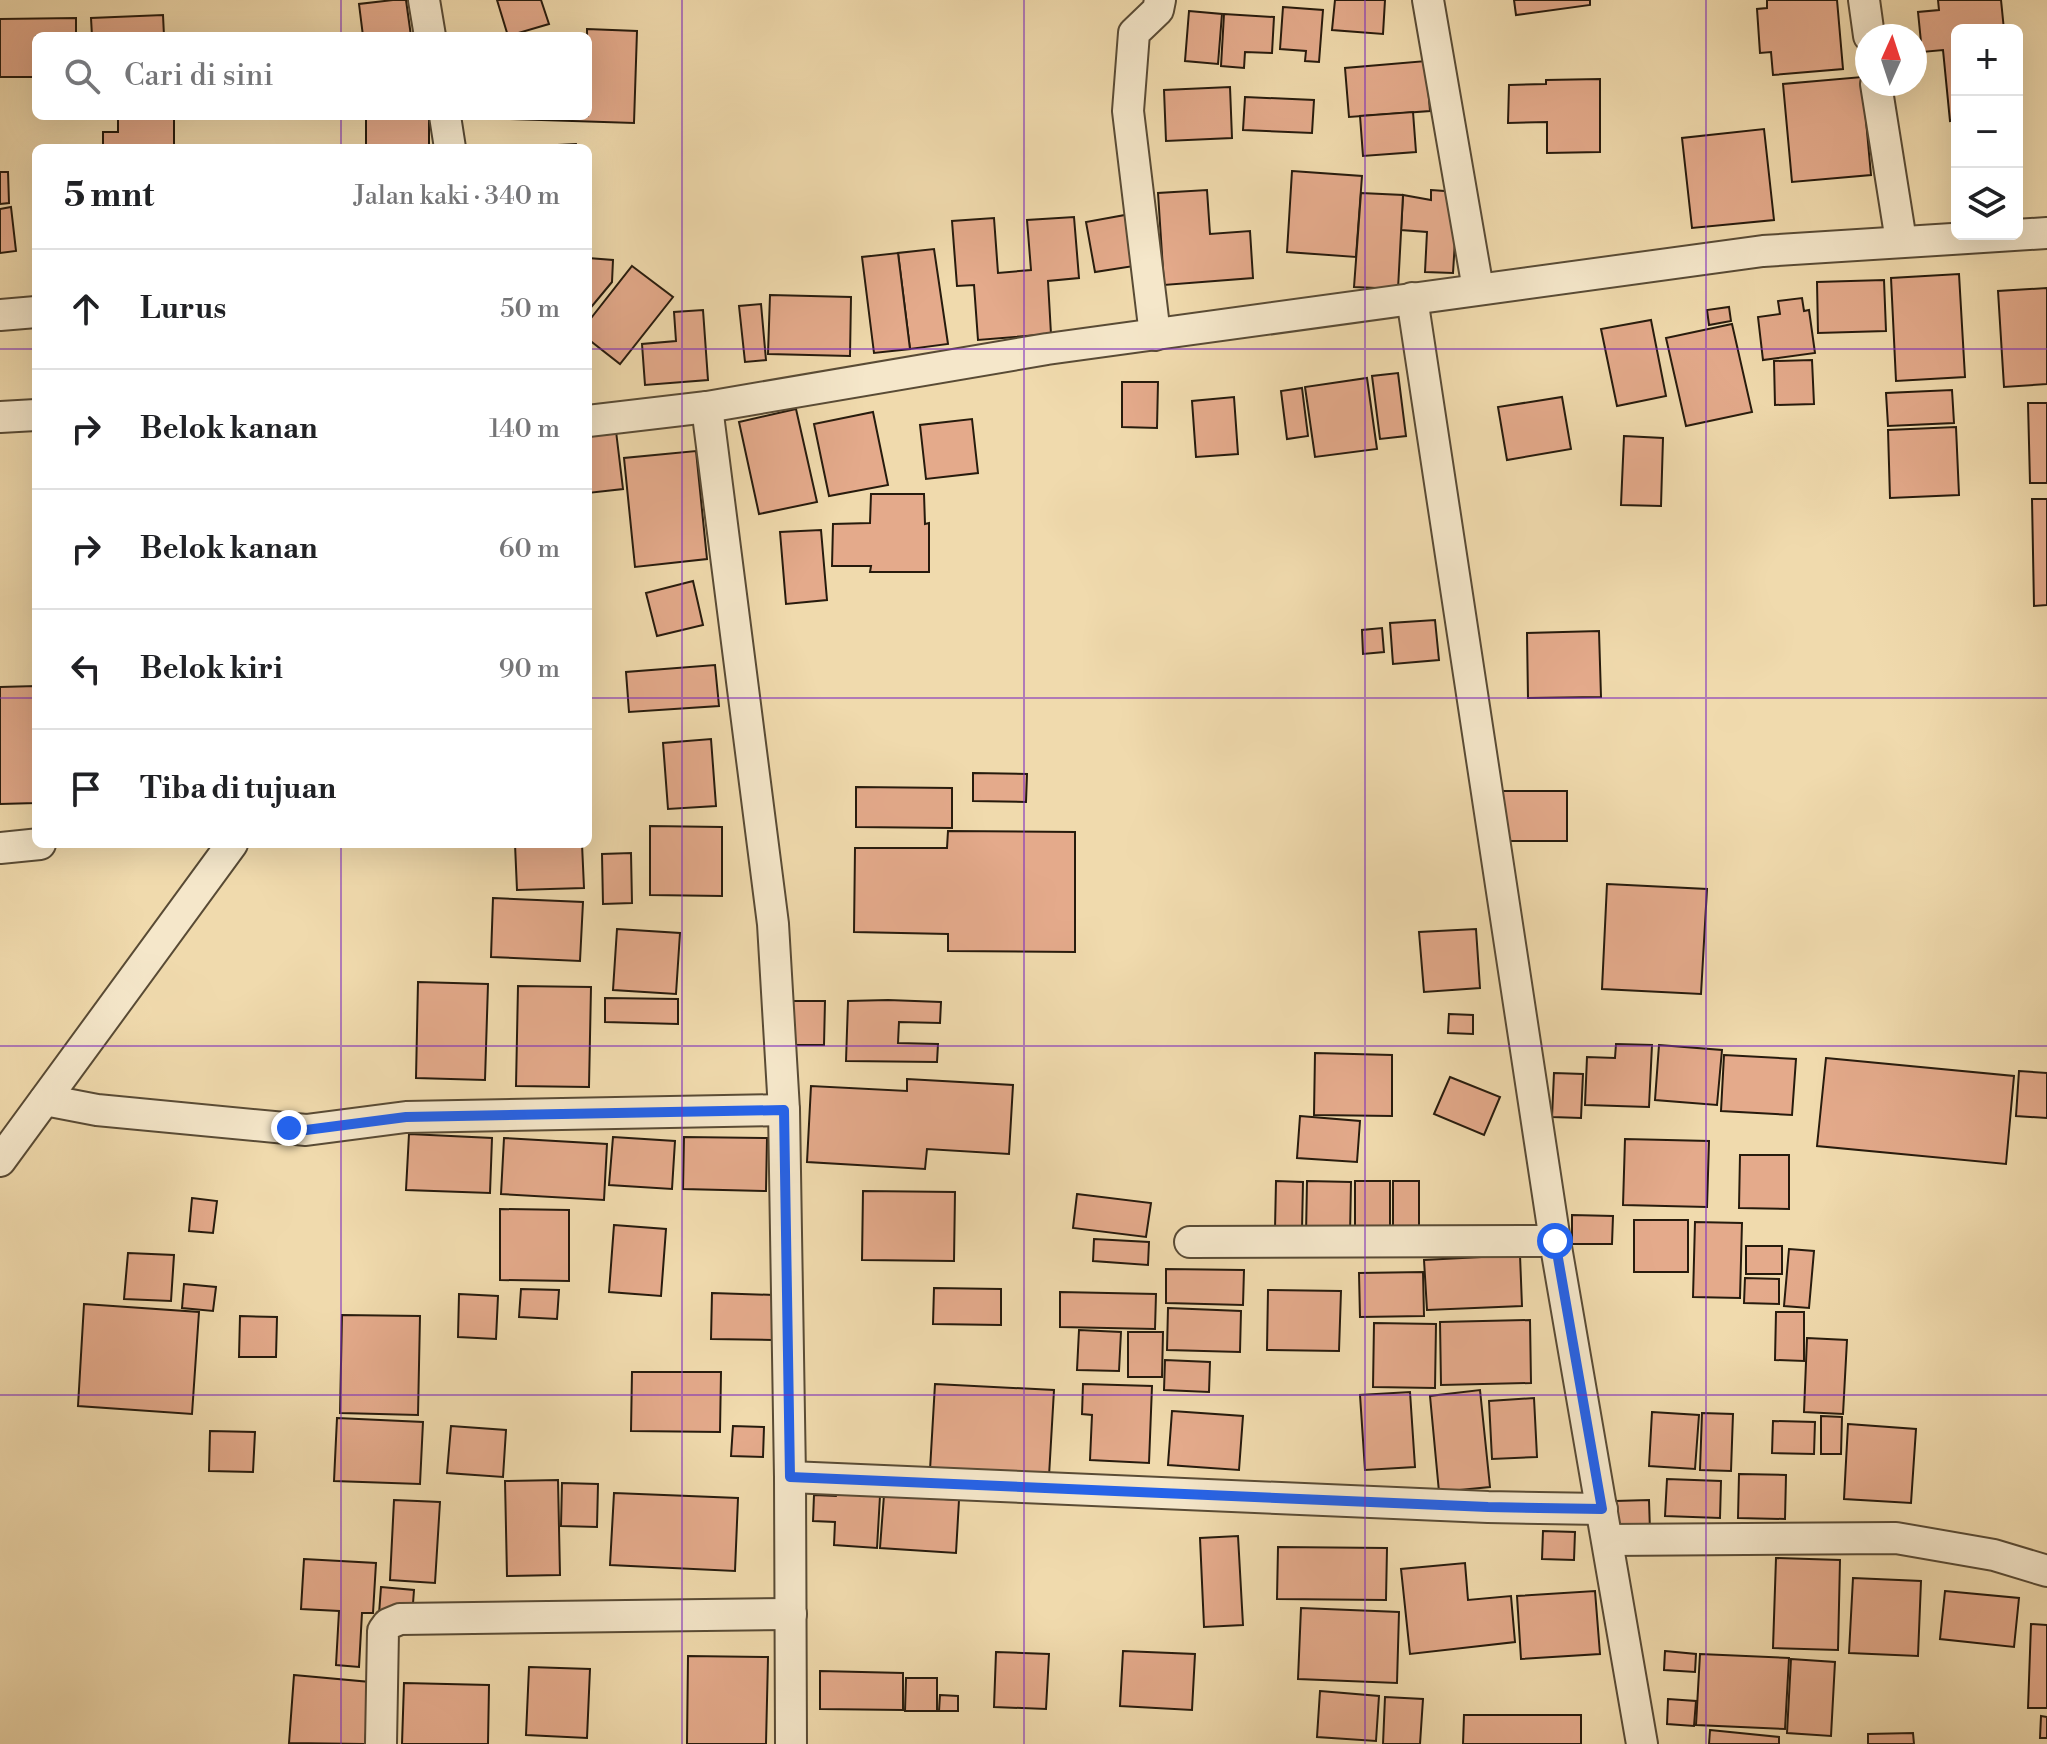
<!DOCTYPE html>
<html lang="id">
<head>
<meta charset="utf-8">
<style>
  :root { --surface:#fff; --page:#f6f6f6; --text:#202124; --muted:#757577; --line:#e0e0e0 }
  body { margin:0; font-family:"Libre Bodoni",serif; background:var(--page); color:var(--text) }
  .controls { position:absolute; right:24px; top:24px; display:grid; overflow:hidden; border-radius:12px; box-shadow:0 8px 32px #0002 }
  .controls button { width:72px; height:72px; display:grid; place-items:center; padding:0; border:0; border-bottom:2px solid var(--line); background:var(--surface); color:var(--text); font:40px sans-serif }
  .compass { position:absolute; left:1855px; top:24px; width:72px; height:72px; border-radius:50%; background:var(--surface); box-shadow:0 8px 32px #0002; rotate:3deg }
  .stop { position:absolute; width:24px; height:24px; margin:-18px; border:6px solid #2563eb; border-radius:50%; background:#fff }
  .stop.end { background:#2563eb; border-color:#fff; box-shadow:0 2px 8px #0008 }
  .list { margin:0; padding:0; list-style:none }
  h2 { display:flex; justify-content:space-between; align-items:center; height:104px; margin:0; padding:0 32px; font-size:34px }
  h2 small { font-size:26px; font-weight:400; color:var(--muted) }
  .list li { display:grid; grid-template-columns:52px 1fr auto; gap:24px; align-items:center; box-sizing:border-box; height:120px; padding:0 32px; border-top:2px solid var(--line) }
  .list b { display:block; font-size:30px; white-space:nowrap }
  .list em { font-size:26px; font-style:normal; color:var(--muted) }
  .icon { flex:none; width:44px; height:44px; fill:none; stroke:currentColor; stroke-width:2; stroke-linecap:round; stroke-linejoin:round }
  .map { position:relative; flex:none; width:2047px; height:1744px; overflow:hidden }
  .search { position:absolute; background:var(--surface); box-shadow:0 8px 32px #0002; left:32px; top:32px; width:560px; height:88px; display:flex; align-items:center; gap:20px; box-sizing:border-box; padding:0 28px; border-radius:12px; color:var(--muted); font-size:30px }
  .panel { position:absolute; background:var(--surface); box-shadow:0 8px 32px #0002; left:32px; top:144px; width:560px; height:704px; border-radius:12px }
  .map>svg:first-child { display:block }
  .building { fill:#e4aa8b; stroke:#271b0d; stroke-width:2 }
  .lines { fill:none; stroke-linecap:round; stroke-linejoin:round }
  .minor-casing { stroke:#594b35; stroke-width:34 }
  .minor { stroke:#f5e7ca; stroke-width:30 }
  .route { stroke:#2563eb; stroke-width:10 }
  .grid { fill:none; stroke:#7b2cbf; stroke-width:2; stroke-opacity:0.55 }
</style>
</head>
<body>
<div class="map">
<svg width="2047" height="1744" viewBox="0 0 2047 1744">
  <rect width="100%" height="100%" fill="#f0daad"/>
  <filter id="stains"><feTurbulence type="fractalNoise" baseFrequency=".0025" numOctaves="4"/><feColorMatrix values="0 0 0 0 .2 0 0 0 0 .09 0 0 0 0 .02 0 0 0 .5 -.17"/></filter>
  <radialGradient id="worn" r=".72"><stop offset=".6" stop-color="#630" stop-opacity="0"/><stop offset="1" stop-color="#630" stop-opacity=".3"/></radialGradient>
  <!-- building -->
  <g class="building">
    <polygon points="393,0 406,0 411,36 363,36 359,4"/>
    <polygon points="497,0 541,0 549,24 508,36"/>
    <polygon points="1335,0 1385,0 1383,34 1332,30"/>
    <polygon points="1514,0 1590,0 1590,5 1516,15"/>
    <polygon points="1767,0 1837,0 1843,69 1773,75 1771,52 1760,53 1757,9 1767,8"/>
    <polygon points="1938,0 2001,0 2004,30 1957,30 1957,120 1950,121 1943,50 1922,52 1918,12 1939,10"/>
    <polygon points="1283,7 1323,10 1319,62 1305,61 1306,51 1280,49"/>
    <polygon points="1189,11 1222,14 1218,64 1185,61"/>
    <polygon points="1224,14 1274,17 1272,53 1245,52 1244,68 1221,66"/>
    <polygon points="163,15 164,36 92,36 91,18"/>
    <polygon points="76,18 76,36 36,36 36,77 0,77 0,19"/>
    <polygon points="587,29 637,31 634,123 511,119 511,116 588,116"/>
    <polygon points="1426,61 1430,111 1349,117 1345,68"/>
    <polygon points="1862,77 1871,175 1792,182 1783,84"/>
    <polygon points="1600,79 1600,152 1547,153 1547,122 1508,123 1509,85 1546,84 1546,80"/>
    <polygon points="1230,87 1232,138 1166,141 1164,90"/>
    <polygon points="1245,97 1314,100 1312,133 1243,130"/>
    <polygon points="1413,112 1416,152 1363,156 1360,116"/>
    <polygon points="118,116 174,116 174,148 103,148 103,132 118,132"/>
    <rect x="366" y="116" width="63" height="31"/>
    <polygon points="1764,129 1774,220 1692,228 1682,138"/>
    <polygon points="576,144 577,148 498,148"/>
    <polygon points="1292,171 1362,176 1356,257 1287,252"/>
    <polygon points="0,172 8,172 9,203 0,204"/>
    <polygon points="1207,190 1210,234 1250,231 1253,278 1164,285 1158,193"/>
    <polygon points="1431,190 1458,192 1453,273 1425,272 1427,232 1401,230 1403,195 1431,200"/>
    <polygon points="1361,193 1403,195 1398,289 1354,287"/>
    <polygon points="11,207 16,251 0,253 0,209"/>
    <polygon points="1125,215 1134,266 1095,272 1086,222"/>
    <polygon points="1074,217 1079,278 1048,281 1051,334 978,340 974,285 957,286 952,221 994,218 998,273 1031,270 1027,220"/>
    <polygon points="934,249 948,344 910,349 898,253"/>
    <polygon points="898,253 910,349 874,353 862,257"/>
    <polygon points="588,258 613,260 612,282 588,311"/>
    <polygon points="632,266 673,297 620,364 588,339 588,322"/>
    <polygon points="1959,274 1965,377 1896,381 1891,278"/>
    <polygon points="1884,280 1886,331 1818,333 1817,282"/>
    <polygon points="2047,288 2047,384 2004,387 1998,291"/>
    <polygon points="770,295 851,297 850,356 768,354"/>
    <polygon points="1802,298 1804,311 1809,310 1815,353 1763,360 1758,317 1780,314 1778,301"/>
    <polygon points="761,304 766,360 745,362 739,306"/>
    <polygon points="1729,307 1731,321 1709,325 1707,310"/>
    <polygon points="703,310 708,380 645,385 642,344 676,341 674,312"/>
    <polygon points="1651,320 1666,396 1617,406 1601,329"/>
    <polygon points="1732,324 1752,412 1686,426 1666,338"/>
    <polygon points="1812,360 1814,404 1775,405 1774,361"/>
    <polygon points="1398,373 1406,436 1380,439 1372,376"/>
    <polygon points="1367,378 1377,449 1315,457 1305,387"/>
    <polygon points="1122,382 1158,382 1157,428 1122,427"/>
    <polygon points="1302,388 1308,436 1287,439 1281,391"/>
    <polygon points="1952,390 1954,423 1888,426 1886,393"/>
    <polygon points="1234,397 1238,454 1196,457 1192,401"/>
    <polygon points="1562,397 1571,449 1507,460 1498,407"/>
    <polygon points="2028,403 2047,403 2047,483 2030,483"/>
    <polygon points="796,409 817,502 759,514 739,422"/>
    <polygon points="873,412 888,485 829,496 814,424"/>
    <polygon points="972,419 978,473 926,479 920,425"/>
    <polygon points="1956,427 1959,495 1890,498 1888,430"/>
    <polygon points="616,431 623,489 588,493 588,434"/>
    <polygon points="1624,436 1663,438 1661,506 1621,505"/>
    <polygon points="696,451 707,559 635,567 624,458"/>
    <polygon points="871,494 924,494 925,524 929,523 929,572 870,572 871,566 832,566 833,524 870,523"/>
    <polygon points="2032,499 2047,499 2047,605 2034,606"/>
    <polygon points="821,530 827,600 786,604 780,532"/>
    <polygon points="693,581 703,625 657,636 646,593"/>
    <polygon points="1435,620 1439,660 1393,664 1390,623"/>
    <polygon points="1382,628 1384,652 1363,654 1362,630"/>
    <polygon points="1599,631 1601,697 1528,698 1527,633"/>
    <polygon points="715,665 719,706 629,712 626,672"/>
    <polygon points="36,686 36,803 0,804 0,687"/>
    <polygon points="711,739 716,806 668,809 663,743"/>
    <polygon points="973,773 1027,774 1026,802 973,801"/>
    <polygon points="856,787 952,788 952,828 856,827"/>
    <rect x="1497" y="791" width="70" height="50"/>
    <polygon points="650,826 722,827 722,896 650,895"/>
    <polygon points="948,831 1075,832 1075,952 948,951 948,934 854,932 855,848 947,848"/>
    <polygon points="515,844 582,844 584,888 517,890"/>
    <polygon points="631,853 632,903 603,904 602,854"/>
    <polygon points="1607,884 1707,889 1701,994 1602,989"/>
    <polygon points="493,898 583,902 580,961 491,957"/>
    <polygon points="617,929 680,933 676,994 613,990"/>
    <polygon points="1476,929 1480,988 1424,992 1419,932"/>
    <polygon points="418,982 488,984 485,1080 416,1078"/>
    <polygon points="518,986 591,987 589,1087 516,1086"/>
    <polygon points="605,998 678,999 678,1024 605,1022"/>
    <polygon points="888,1000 941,1002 940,1023 899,1022 898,1043 938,1044 937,1062 846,1061 848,1001"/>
    <polygon points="787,1001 825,1001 824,1045 787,1045"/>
    <polygon points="1449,1014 1473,1015 1473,1034 1448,1033"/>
    <polygon points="1616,1044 1652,1045 1649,1107 1585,1105 1587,1057 1615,1058"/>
    <polygon points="1659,1045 1722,1050 1717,1105 1655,1100"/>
    <polygon points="1315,1053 1392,1055 1392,1116 1314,1115"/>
    <polygon points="1724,1055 1796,1059 1792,1115 1721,1111"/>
    <polygon points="1826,1058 2014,1076 2006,1164 1817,1146"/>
    <polygon points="2019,1071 2047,1073 2047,1118 2016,1116"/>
    <polygon points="1554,1073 1583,1074 1581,1118 1552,1117"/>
    <polygon points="1450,1077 1500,1097 1484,1135 1434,1114"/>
    <polygon points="907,1079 1013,1085 1009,1154 927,1149 925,1169 807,1162 811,1086 907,1091"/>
    <polygon points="1300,1116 1360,1121 1357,1162 1297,1158"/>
    <polygon points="409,1134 492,1138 490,1193 406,1190"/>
    <polygon points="613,1137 675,1141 672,1189 609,1185"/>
    <polygon points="684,1137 767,1138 766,1191 683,1189"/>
    <polygon points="504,1138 607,1144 604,1200 501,1194"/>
    <polygon points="1625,1139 1709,1141 1707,1207 1623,1205"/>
    <polygon points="1740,1155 1789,1155 1789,1209 1739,1208"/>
    <polygon points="1276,1181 1303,1182 1302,1230 1275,1229"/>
    <polygon points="1307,1181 1351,1182 1350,1235 1306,1235"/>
    <rect x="1355" y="1181" width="35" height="50"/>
    <rect x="1393" y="1181" width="26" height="45"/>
    <polygon points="863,1191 955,1192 954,1261 862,1260"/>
    <polygon points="1077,1194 1151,1203 1146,1237 1073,1228"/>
    <polygon points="192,1198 217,1201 213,1233 189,1231"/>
    <polygon points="500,1209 569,1210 569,1281 500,1280"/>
    <polygon points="1572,1215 1613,1216 1612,1244 1572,1244"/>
    <rect x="1634" y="1220" width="54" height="52"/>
    <polygon points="1695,1222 1742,1223 1740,1298 1693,1297"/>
    <polygon points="614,1225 666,1229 661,1296 609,1292"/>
    <polygon points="1094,1239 1149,1242 1148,1265 1093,1261"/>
    <rect x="1746" y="1246" width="36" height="28"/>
    <polygon points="1789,1249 1814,1251 1809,1308 1784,1306"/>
    <polygon points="128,1253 174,1255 171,1301 124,1299"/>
    <polygon points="1520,1255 1522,1306 1427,1310 1424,1260"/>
    <polygon points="1166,1269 1244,1270 1243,1305 1166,1303"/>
    <polygon points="1423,1272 1424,1316 1360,1317 1359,1273"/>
    <polygon points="1745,1278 1779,1279 1779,1304 1744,1303"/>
    <polygon points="184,1284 216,1287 213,1311 182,1308"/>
    <polygon points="934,1288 1001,1289 1001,1325 933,1324"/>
    <polygon points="521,1289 559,1290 557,1319 519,1317"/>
    <polygon points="1268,1290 1341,1291 1339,1351 1267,1350"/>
    <polygon points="1060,1292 1156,1294 1155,1329 1060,1327"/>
    <polygon points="712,1293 774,1295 773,1340 711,1339"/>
    <polygon points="459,1294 498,1296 496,1339 458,1337"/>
    <polygon points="84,1304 199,1312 192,1414 78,1406"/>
    <polygon points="1168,1308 1241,1311 1240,1352 1167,1350"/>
    <polygon points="1776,1312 1804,1312 1804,1361 1775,1360"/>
    <polygon points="342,1315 420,1316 418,1415 340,1413"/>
    <polygon points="240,1316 277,1317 276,1357 239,1357"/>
    <polygon points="1530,1320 1531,1383 1441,1385 1440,1322"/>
    <polygon points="1374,1323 1436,1324 1435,1388 1373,1387"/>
    <polygon points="1079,1330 1121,1332 1119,1371 1077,1370"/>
    <polygon points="1128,1332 1163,1332 1162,1377 1128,1377"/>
    <polygon points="1807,1338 1847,1340 1843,1414 1804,1412"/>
    <polygon points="1165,1360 1210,1362 1209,1392 1164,1390"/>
    <polygon points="632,1372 721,1372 720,1432 631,1431"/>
    <polygon points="935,1384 1054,1390 1049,1476 930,1470"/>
    <polygon points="1083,1384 1152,1386 1149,1463 1090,1460 1092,1415 1082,1414"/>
    <polygon points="1480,1390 1490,1487 1439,1492 1430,1396"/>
    <polygon points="1410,1392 1415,1467 1365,1470 1360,1395"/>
    <polygon points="1534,1398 1537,1457 1492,1459 1489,1401"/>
    <polygon points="1172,1411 1243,1416 1239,1470 1168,1465"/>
    <polygon points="1652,1412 1699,1415 1695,1469 1649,1466"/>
    <polygon points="1702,1413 1733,1414 1731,1471 1700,1470"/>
    <polygon points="1821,1416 1842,1417 1841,1454 1821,1454"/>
    <polygon points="337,1418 423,1422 420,1484 334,1481"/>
    <polygon points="1773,1421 1815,1422 1814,1454 1772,1453"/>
    <polygon points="1848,1424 1916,1429 1911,1503 1844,1499"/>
    <polygon points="451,1426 506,1430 503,1477 447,1473"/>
    <polygon points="733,1426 764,1427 763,1457 731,1456"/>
    <polygon points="210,1431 255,1432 253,1472 209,1471"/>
    <polygon points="1739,1474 1786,1475 1785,1519 1738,1518"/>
    <polygon points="1667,1479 1721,1481 1720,1518 1665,1516"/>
    <polygon points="558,1480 560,1575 507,1576 505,1481"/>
    <polygon points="562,1483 598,1484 597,1527 561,1526"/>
    <polygon points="614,1493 738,1498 735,1571 610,1565"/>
    <polygon points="837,1494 880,1496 877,1548 834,1545 835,1522 813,1521 814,1495 836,1496"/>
    <polygon points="884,1495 959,1500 956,1553 880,1548"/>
    <polygon points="394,1500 440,1502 435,1583 390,1580"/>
    <polygon points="1649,1500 1650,1531 1615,1531 1615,1501"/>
    <polygon points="1543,1531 1575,1532 1574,1560 1542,1559"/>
    <polygon points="1238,1536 1243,1625 1204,1627 1200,1538"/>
    <polygon points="1278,1547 1387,1548 1386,1600 1277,1599"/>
    <polygon points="1776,1558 1840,1560 1838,1650 1773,1648"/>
    <polygon points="304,1559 376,1563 373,1613 362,1613 359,1667 336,1665 339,1611 301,1609"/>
    <polygon points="1465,1563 1468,1600 1511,1596 1515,1642 1410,1654 1401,1569"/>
    <polygon points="1853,1578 1921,1581 1918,1656 1849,1653"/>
    <polygon points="381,1587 414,1590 412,1617 379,1614"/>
    <polygon points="1595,1591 1600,1654 1521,1659 1517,1596"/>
    <polygon points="1945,1591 2019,1598 2014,1647 1940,1639"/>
    <polygon points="1301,1608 1399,1612 1397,1683 1298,1679"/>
    <polygon points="2031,1624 2047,1625 2047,1708 2028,1708"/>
    <polygon points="1123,1651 1195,1654 1192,1710 1120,1706"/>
    <polygon points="1665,1651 1696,1654 1695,1672 1664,1670"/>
    <polygon points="996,1652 1049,1654 1046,1709 994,1707"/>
    <polygon points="1700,1654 1789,1658 1785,1729 1696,1725"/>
    <polygon points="688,1656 768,1657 766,1744 687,1744"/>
    <polygon points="1791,1659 1835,1662 1831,1736 1787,1733"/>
    <polygon points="529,1667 590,1669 587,1738 526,1735"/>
    <polygon points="820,1671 903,1673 903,1710 820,1709"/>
    <polygon points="294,1675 370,1682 365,1744 289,1743"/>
    <polygon points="906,1678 937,1678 937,1711 905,1711"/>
    <polygon points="404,1683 489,1685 488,1744 402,1744"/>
    <polygon points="1320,1691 1379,1696 1376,1741 1317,1737"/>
    <polygon points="940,1695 958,1696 958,1711 939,1711"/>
    <polygon points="1385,1697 1423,1699 1420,1744 1383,1744"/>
    <polygon points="1668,1699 1696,1701 1694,1726 1667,1724"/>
    <polygon points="1464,1715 1581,1715 1581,1744 1463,1744"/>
    <polygon points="2041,1716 2047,1717 2047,1738 2040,1738"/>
    <polygon points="1710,1730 1779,1737 1779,1744 1709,1744"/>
    <polygon points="1913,1733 1914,1744 1868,1744 1868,1734"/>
  </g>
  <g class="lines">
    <defs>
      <g id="minor">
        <polyline points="424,0 430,36"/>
        <polyline points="1428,0 1478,289"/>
        <polyline points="1864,0 1869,36"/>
        <polyline points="1876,84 1901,241"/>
        <polyline points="445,116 450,148"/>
        <polyline points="1412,298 1555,1241 1642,1744"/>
        <polyline points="0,315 36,312"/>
        <polyline points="1155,335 1128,111 1134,33 1158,10 1160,0"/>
        <polyline points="707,407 773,924 784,1110 790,1477 791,1744"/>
        <polyline points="0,417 36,415"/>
        <polyline points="588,421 707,407 1047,349 1763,251 2047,233"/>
        <polyline points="0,848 40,844"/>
        <polyline points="45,1100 97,1110 306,1130 406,1117 784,1110"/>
        <polyline points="0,1161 232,844"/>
        <polyline points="1190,1242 1555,1241"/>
        <polyline points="790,1477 1488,1507 1602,1509"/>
        <polyline points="1608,1540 1896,1538 1994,1555 2047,1571"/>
        <polyline points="381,1744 383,1631 388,1624 400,1619 791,1614"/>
      </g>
    </defs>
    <!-- minor casing -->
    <use href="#minor" class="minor-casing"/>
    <!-- minor -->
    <use href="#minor" class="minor"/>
  </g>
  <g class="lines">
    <!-- route -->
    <polyline class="route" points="289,1128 306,1130 406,1117 784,1110 790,1477 1488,1507 1602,1509 1555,1241"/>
  </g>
  <!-- grid -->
  <path class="grid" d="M341,0V36M682,0V1744M1024,0V1744M1365,0V1744M1706,0V1744M341,116V148M0,349H36M588,349H2047M0,698H36M588,698H2047M341,844V1744M0,1046H2047M0,1395H2047"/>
  <rect width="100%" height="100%" filter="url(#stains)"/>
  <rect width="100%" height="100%" fill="url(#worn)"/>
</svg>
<div class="controls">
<button>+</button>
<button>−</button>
<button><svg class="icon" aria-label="layers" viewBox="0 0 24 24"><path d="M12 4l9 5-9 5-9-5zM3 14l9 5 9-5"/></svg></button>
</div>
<svg class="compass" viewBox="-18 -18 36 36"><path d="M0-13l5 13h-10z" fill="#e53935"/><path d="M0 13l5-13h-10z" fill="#757577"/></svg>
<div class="stop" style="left:1555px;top:1241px"></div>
<div class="stop end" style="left:289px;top:1128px"></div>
<div class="search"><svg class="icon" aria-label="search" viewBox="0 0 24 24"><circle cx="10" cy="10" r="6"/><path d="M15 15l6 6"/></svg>Cari di sini</div>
<section class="panel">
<h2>5 mnt<small>Jalan kaki · 340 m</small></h2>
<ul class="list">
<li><svg class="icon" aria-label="ahead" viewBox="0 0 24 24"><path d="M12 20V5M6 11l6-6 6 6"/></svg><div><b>Lurus</b></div><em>50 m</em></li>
<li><svg class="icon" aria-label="right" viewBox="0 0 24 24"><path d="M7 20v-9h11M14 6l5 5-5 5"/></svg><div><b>Belok kanan</b></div><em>140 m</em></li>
<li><svg class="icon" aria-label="right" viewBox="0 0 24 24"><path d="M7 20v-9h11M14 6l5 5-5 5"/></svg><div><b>Belok kanan</b></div><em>60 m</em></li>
<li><svg class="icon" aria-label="left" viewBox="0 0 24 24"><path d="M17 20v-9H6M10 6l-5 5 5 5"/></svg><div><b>Belok kiri</b></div><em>90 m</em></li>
<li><svg class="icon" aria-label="arrive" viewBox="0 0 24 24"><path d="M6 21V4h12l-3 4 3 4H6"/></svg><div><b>Tiba di tujuan</b></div></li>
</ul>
</section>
</div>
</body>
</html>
